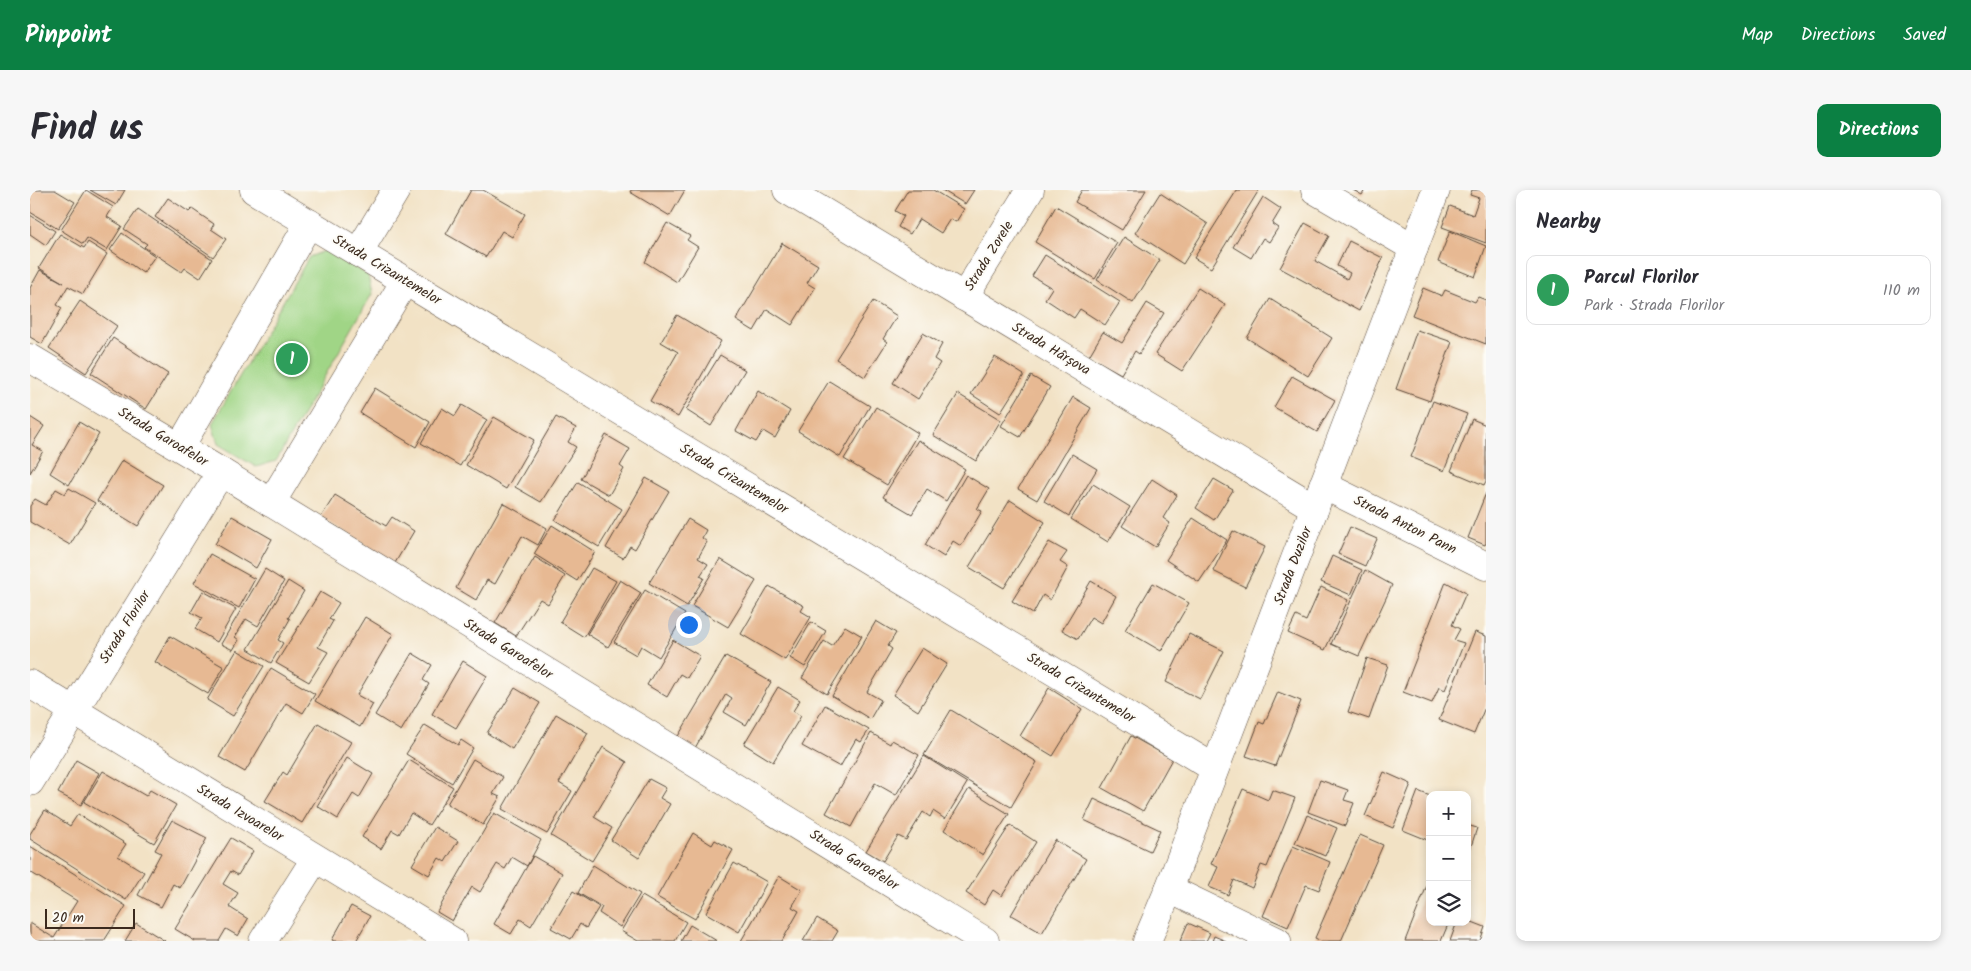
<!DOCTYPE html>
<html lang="en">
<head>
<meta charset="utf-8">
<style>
  :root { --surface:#fff; --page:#f7f7f7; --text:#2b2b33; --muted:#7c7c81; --line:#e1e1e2; --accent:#0b8043 }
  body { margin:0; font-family:Kalam,sans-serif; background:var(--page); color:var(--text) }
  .controls { position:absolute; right:15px; bottom:15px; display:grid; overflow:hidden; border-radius:10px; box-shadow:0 2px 8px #0003 }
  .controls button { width:45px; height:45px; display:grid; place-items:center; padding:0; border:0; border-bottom:1px solid var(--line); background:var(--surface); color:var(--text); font:25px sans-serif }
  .scale { position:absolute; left:15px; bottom:12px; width:90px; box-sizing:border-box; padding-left:5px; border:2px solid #3b2a1e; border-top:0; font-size:14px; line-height:18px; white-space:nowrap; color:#3b2a1e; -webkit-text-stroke:4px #fdfcf7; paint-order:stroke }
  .you { position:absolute; left:658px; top:434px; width:18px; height:18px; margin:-12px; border:4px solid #fff; border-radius:50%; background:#1a73e8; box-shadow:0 0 0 8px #1a73e833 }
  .badge { display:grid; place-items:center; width:32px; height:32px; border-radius:50%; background:var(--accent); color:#fff; font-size:16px; font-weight:700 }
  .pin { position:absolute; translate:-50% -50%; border:2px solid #fff; box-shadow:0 1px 5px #0006 }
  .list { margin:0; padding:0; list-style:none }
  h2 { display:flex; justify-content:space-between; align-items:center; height:65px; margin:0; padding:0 20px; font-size:21px }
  h2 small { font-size:16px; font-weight:400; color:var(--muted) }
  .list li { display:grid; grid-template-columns:32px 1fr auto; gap:15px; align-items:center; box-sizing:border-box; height:70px; margin:0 10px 10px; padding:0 10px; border:1px solid var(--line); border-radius:10px }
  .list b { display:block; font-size:19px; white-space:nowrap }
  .list p { margin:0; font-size:16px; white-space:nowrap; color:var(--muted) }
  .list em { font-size:16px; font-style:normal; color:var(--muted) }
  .icon { flex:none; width:28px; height:28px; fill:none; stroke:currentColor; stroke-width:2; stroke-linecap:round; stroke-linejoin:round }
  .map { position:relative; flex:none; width:1456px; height:751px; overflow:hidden; border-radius:10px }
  header { display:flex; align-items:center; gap:30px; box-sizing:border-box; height:70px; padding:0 25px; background:var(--accent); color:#fff }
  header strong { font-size:24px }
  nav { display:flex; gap:28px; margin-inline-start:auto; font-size:18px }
  .intro { display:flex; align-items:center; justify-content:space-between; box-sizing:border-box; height:120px; padding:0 30px }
  h1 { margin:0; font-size:35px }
  .button { padding:12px 22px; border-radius:10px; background:var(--accent); color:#fff; font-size:18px; font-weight:700 }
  main { display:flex; gap:30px; padding:0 30px }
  aside { flex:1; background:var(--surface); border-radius:10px; box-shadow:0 2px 8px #0003 }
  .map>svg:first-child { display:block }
  .green { fill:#a0d586; stroke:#6e8052 }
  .building { fill:#e7b993 }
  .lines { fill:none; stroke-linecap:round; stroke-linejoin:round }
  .minor-casing { stroke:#564637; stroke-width:29 }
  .minor { stroke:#fff; stroke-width:28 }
  .labels { text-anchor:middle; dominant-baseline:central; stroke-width:4; stroke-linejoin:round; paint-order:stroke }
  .street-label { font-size:14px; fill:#3b2a1e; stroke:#fdfcf7 }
</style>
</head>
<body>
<header>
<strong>Pinpoint</strong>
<nav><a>Map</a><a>Directions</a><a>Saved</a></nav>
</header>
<div class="intro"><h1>Find us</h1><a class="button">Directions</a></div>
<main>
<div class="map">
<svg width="1456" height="751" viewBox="0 0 1456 751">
  <rect width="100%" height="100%" fill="#fdfcf7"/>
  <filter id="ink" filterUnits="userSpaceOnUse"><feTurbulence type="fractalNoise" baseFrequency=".02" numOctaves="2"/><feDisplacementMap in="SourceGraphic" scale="10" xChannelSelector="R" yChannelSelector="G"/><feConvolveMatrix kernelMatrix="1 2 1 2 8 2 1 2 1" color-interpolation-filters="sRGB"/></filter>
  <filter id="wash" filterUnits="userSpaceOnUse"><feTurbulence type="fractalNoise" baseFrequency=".0096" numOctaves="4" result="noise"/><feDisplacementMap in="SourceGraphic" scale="20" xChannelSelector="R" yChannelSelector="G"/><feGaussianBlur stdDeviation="1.12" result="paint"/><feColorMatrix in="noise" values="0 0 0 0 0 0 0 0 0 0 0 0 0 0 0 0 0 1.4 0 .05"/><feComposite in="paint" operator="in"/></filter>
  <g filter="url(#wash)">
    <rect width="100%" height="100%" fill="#f2e2c5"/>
    <!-- green -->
    <polygon class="green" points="297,60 338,85 342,104 246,271 226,277 188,254 182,234 279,67"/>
    <g id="blocks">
      <!-- building -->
      <g class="building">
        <polygon points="0,0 25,0 45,12 28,39 0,22"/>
        <polygon points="56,0 83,17 77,27 92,36 77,60 57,48 53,54 31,40"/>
        <polygon points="60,0 95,0 86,15"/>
        <polygon points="441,0 453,0 495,24 482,47 472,41 456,67 416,44"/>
        <polygon points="601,0 655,0 640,26 600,2"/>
        <polygon points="878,0 903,0 934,19 926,32 920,29 911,43 889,29 880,44 868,37 874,26 865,21"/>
        <polygon points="912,0 944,0 935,14"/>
        <polygon points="1052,0 1116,0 1092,40 1045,12"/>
        <polygon points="1207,0 1229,0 1181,78 1164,68"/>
        <polygon points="1323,0 1335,0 1332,5"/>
        <polygon points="1442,0 1456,0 1456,53 1412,37 1420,16 1443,25 1449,8 1440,5"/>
        <polygon points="1130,3 1178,34 1153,74 1105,43"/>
        <polygon points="1233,7 1251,19 1242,34 1248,38 1239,52 1233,48 1221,68 1203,57"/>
        <polygon points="138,8 159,22 162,19 184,34 181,39 196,49 183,67 125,27"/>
        <polygon points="1026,16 1087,53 1065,89 1005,52"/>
        <polygon points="108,19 182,69 170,88 155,78 152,82 114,57 117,54 94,39"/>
        <polygon points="0,25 25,41 16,55 0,44"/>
        <polygon points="637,33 660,46 657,50 668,57 647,92 615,72"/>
        <polygon points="1275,33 1299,46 1285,71 1317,89 1320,83 1307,76 1319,51 1353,68 1329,121 1250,78"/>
        <polygon points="1420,41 1456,56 1445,87 1408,72"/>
        <polygon points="92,43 125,66 113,83 80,60"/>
        <polygon points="30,44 54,58 58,52 77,64 53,104 38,96 27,115 32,118 12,154 0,147 0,98 10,80 34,93 9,78"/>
        <polygon points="1094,47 1130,70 1103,113 1067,90"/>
        <polygon points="752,53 788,75 777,93 785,98 762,135 737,119 724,141 706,130"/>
        <polygon points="1015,65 1090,112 1075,135 1050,119 1044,128 1015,109 1022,98 1002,86"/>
        <polygon points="1168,98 1195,115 1152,181 1125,164"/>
        <polygon points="1393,98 1412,106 1415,100 1445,112 1448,107 1456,110 1456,154 1382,125"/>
        <polygon points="1240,109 1302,148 1278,186 1217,148"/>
        <polygon points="50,111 87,136 56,183 19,158"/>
        <polygon points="843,111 867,126 853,149 857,152 835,187 806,169"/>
        <polygon points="1117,113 1134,123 1109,164 1105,161 1091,184 1059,166 1073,142 1092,153"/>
        <polygon points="647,125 691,151 648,227 620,211 648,162 631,152"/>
        <polygon points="1387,140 1422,152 1400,211 1366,199"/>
        <polygon points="893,143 912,154 904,169 910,173 888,209 863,193"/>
        <polygon points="83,148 138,184 116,219 61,183"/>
        <polygon points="690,165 715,180 681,236 656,220"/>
        <polygon points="965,167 994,185 970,223 941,204"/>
        <polygon points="1001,186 1020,197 990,247 971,236"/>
        <polygon points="1262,186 1305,210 1287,242 1244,217"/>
        <polygon points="799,191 840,216 810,267 768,241"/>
        <polygon points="345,198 400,232 386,257 330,223"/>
        <polygon points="728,201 760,221 745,248 733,241 726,252 706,241"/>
        <polygon points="928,204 971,230 946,271 903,245"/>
        <polygon points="1043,207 1061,218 1007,310 988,299"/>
        <polygon points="1403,211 1437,224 1414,281 1381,267"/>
        <polygon points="432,215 457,230 430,276 391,253 412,218 425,226"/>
        <polygon points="846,217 888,243 857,295 814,269"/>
        <polygon points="0,227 14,236 2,255 13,261 0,283"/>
        <polygon points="464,227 504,250 476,299 436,275"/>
        <polygon points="526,227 546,238 538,252 546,257 511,312 485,297"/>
        <polygon points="1442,229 1456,235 1456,291 1454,295 1421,281"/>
        <polygon points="49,232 69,244 39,295 20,283"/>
        <polygon points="576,245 600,259 590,276 594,279 579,305 551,289"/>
        <polygon points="888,250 935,279 916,311 897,299 882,324 853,307"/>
        <polygon points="1042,264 1067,279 1039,326 1014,311"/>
        <polygon points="92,270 133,295 108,336 67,311"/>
        <polygon points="936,285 959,299 947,319 952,321 931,356 923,351 914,367 895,355"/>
        <polygon points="616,288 639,301 605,359 600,356 593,368 576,358"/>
        <polygon points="1122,289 1147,305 1133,328 1140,333 1125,357 1092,336"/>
        <polygon points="1184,289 1203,300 1184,330 1166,318"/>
        <polygon points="548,292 592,319 569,357 525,330"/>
        <polygon points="1063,294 1100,317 1078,352 1041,329"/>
        <polygon points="39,298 65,313 40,355 0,332 0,316 5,309 16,315 26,299 35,304"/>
        <polygon points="1456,303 1456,353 1455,355 1438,348"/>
        <polygon points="305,305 356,336 362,327 384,341 365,373 291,327"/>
        <polygon points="980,310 1015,332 974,398 939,377"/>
        <polygon points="473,313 517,338 508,355 492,346 465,394 457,390 446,410 426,398"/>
        <polygon points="202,326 242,349 226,378 185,354"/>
        <polygon points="1163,328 1197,350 1169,392 1136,370"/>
        <polygon points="658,329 676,340 672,348 677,352 668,368 678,374 670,386 674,388 657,416 619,393"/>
        <polygon points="522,335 565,362 547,391 504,364"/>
        <polygon points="1320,337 1347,349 1335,376 1308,364"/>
        <polygon points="1203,341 1235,357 1215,397 1183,381"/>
        <polygon points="1019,352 1037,362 1030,372 1038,377 1020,410 1013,405 1003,424 982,411"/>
        <polygon points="180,364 225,389 209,418 164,393"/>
        <polygon points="1302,366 1332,380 1321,405 1291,392"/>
        <polygon points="505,367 535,386 518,414 510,409 486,446 465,433"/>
        <polygon points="690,369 726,391 698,437 662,416"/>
        <polygon points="562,378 586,391 554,447 530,432"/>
        <polygon points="235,379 254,391 228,436 216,429 205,447 209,450 203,460 191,454"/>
        <polygon points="1335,380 1362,395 1329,466 1301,454"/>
        <polygon points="590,390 611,403 578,457 557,444"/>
        <polygon points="258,391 274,401 258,428 260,429 248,450 253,453 241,473 218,459"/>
        <polygon points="1061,391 1086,406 1071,433 1061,427 1048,449 1032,440"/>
        <polygon points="1416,392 1436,403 1422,435 1430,439 1424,450 1434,453 1415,500 1409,497 1402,513 1373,502"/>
        <polygon points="1123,393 1159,413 1131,461 1095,440"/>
        <polygon points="739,396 774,416 771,421 781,427 755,470 711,444"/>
        <polygon points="1291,397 1318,410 1295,460 1258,443 1266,426 1276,431"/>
        <polygon points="615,400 655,424 629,467 611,456 606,465 584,452"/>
        <polygon points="173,401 206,419 187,452 165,439 172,428 161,422"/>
        <polygon points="290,402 309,413 299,429 303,431 288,457 298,462 279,492 246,473"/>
        <polygon points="335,427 363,444 327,505 343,514 330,537 285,511"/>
        <polygon points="846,431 866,443 858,456 862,459 837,502 851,510 840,529 802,506"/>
        <polygon points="781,432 796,441 775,477 760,468"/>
        <polygon points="815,436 832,446 797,504 772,488 794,451 802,456"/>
        <polygon points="1445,442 1456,446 1456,515 1444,544 1409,530"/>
        <polygon points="1159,444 1194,461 1170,509 1136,492"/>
        <polygon points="140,446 194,477 178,504 125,472"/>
        <polygon points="643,450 670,466 657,488 650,484 637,507 617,495"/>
        <polygon points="892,458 917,474 888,521 863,505"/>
        <polygon points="207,460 234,476 203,526 177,510"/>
        <polygon points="382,463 402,475 393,490 399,494 371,541 345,525"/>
        <polygon points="696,466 741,492 716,535 694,522 702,508 696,504 665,558 647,548"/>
        <polygon points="1337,468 1358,475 1339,529 1318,522"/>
        <polygon points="433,471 457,486 426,538 402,524"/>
        <polygon points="241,478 285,504 273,523 256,513 215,582 189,567"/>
        <polygon points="748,497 770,510 763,521 771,526 743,572 714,554"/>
        <polygon points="485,498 510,513 482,559 457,543"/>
        <polygon points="1019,498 1052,519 1023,566 990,546"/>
        <polygon points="1248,502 1271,511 1245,576 1216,566 1229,532 1234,534"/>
        <polygon points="795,515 839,540 831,552 826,549 810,577 772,556"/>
        <polygon points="921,520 1007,572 981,617 894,565"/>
        <polygon points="526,524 558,543 529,593 542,601 517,644 472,619"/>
        <polygon points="288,533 321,552 272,633 235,611 253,582 257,585"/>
        <polygon points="395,535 428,555 431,550 443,558 422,593 376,564"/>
        <polygon points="841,543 860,554 862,550 889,565 866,605 845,593 821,637 796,623"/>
        <polygon points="1101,546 1142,569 1113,621 1072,598"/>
        <polygon points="573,557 597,572 564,627 582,638 562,671 521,646"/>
        <polygon points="894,566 937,593 915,629 903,621 900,627 893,622 876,650 868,646 853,671 836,661"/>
        <polygon points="317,568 343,584 329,608 323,604 308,629 287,616"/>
        <polygon points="443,569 473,587 463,604 470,607 453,635 417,614"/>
        <polygon points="46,570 69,583 51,615 28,603"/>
        <polygon points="379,570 423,597 399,635 381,623 369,644 362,640 351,659 332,647"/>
        <polygon points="73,581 116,606 120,600 146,615 124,653 54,612"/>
        <polygon points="1354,582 1381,594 1363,638 1335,626"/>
        <polygon points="619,589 636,598 630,608 640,614 609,668 581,650"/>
        <polygon points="1290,590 1318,600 1314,610 1324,613 1315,636 1278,622"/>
        <polygon points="939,599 979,624 953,665 914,640"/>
        <polygon points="1213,599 1238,610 1242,600 1265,608 1237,677 1231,675 1222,698 1204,690 1198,705 1179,697 1188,677 1181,674"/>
        <polygon points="1388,601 1400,606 1400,651 1373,640"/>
        <polygon points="1064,609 1130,640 1120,661 1054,630"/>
        <polygon points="15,620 40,636 48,624 96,654 88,666 114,682 96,710 0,649 0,644"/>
        <polygon points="464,623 511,650 497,676 482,667 475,679 467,674 450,702 442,697 422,731 407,722"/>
        <polygon points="1277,625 1307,638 1295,666 1265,653"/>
        <polygon points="142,630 177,648 150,698 143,694 131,717 108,705 131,663 125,660"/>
        <polygon points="980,635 1006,652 972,706 963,700 954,715 936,703"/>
        <polygon points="1437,635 1447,638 1438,666 1437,666"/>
        <polygon points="405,637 428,651 415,672 409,668 399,685 382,675"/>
        <polygon points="663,643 682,655 685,650 703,660 665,729 627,707"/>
        <polygon points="1330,645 1353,655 1311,751 1291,751 1285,748"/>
        <polygon points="201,648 223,661 208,685 201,681 193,694 208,703 199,717 218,729 208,746 196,739 189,751 165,751 145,739"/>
        <polygon points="1025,650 1056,669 1012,743 981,725"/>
        <polygon points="0,656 96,716 74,751 0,751 0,733 24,748 47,711 0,682"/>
        <polygon points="1263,656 1300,672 1289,700 1276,695 1258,737 1233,726"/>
        <polygon points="503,666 532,683 501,736 490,729 481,744 464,734"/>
        <polygon points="704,673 737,692 709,742 676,723"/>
        <polygon points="563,675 610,704 590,737 569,723 572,717 548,703"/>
        <polygon points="749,686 772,700 762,717 769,721 752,751 711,751"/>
        <polygon points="1400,688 1400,732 1419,732 1411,751 1375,751"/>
        <polygon points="543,701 569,717 556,738 550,734 541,749 521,738"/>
        <polygon points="612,706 656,732 645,751 608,751 591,741"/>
        <polygon points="321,716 340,726 326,751 304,751 302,750"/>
        <polygon points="787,728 808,741 802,751 773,751"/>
        <polygon points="1437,730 1455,737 1450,751 1420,751 1427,732 1437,732"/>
        <polygon points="106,733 135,751 95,751"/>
        <polygon points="1158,733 1180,743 1176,751 1150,751"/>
        <polygon points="660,735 687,751 651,751"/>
        <polygon points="1184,746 1196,751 1182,751"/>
      </g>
    </g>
  </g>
  <g filter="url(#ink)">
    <use href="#blocks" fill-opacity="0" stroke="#564637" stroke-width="1"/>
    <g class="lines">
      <defs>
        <g id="minor">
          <polyline points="224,0 1184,578"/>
          <polyline points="757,0 1285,318"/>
          <polyline points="1285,0 1384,58"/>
          <polyline points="328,63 366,0"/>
          <polyline points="934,107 1000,0"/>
          <polyline points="0,168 191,282 955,751"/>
          <polyline points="150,257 279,33"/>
          <polyline points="1293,295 1456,376"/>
          <polyline points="241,313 375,91"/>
          <polyline points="0,494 422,751"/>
          <polyline points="0,592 191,282"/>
          <polyline points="1139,699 1247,751"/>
          <polyline points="233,751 285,669"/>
          <polyline points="1117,751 1139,699 1406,0"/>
        </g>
      </defs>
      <!-- minor casing -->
      <use href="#minor" class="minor-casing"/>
      <!-- minor -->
      <use href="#minor" class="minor"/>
    </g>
  </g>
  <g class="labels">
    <!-- street labels -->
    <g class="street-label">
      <text transform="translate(959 66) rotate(-58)">Strada Zorele</text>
      <text transform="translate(357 80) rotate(31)">Strada Crizantemelor</text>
      <text transform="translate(1021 159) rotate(31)">Strada Hârșova</text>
      <text transform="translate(133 247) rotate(31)">Strada Garoafelor</text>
      <text transform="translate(704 289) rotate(31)">Strada Crizantemelor</text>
      <text transform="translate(1375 335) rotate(27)">Strada Anton Pann</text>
      <text transform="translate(1263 376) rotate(-69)">Strada Duzilor</text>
      <text transform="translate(95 437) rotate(-58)">Strada Florilor</text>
      <text transform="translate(478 459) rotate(32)">Strada Garoafelor</text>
      <text transform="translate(1051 498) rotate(31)">Strada Crizantemelor</text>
      <text transform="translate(210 623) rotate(31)">Strada Izvoarelor</text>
      <text transform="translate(824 670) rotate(32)">Strada Garoafelor</text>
    </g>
  </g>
</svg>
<div class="controls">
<button>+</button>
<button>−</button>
<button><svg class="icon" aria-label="layers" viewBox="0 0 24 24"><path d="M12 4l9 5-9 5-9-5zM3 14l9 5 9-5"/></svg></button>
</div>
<div class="scale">20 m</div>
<div class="you"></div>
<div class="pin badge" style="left:262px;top:169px;background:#2e9e5b">1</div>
</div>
<aside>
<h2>Nearby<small></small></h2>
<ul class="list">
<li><span class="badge" style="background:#2e9e5b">1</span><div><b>Parcul Florilor</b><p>Park · Strada Florilor</p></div><em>110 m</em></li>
</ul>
</aside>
</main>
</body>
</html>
